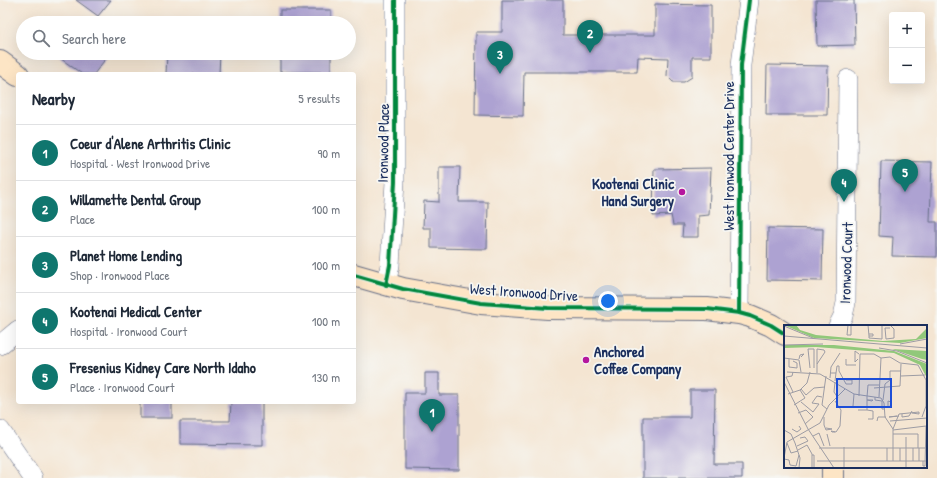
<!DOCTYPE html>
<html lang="en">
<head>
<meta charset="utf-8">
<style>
  :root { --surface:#fff; --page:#f2f2f3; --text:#1f2937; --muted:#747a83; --line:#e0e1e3; --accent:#0f766e }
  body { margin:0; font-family:"Patrick Hand",sans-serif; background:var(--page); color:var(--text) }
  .controls { position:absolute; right:12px; top:12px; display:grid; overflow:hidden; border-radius:4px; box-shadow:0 4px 16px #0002 }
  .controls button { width:36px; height:36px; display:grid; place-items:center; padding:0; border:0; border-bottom:1px solid var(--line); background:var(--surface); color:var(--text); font:20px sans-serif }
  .you { position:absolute; left:608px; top:301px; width:14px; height:14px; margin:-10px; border:3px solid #fff; border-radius:50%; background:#1a73e8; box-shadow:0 0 0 6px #1a73e833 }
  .badge { display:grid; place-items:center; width:26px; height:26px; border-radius:50%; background:var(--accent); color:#fff; font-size:13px; font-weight:700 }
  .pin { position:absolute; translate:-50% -33px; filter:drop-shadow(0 1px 2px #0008) }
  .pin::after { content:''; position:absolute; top:21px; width:14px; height:12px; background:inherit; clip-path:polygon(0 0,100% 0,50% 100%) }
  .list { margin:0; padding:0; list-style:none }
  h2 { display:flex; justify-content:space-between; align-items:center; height:52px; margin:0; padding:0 16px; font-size:17px }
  h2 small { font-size:13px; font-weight:400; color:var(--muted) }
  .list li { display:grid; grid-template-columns:26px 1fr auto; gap:12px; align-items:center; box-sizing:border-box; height:56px; padding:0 16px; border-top:1px solid var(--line) }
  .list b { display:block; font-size:15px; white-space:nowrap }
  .list p { margin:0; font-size:13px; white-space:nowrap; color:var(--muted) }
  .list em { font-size:13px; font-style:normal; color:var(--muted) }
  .icon { flex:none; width:22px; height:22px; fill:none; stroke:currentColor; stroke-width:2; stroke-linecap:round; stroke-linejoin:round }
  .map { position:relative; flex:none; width:937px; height:478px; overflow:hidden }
  .search { position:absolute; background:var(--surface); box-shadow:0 4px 16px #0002; left:16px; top:16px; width:340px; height:44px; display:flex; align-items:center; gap:10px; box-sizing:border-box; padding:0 14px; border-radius:22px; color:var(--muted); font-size:15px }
  .panel { position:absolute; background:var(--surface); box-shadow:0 4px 16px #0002; left:16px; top:72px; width:340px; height:332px; border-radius:4px }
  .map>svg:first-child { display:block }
  .building { fill:#ada2d2 }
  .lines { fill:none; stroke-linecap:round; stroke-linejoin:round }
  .street-casing { stroke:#676f87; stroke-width:20 }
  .secondary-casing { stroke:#676f87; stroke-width:24 }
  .street { stroke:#fff; stroke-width:19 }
  .secondary { stroke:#fde5c5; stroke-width:22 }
  .cycleway-casing { stroke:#f6f6f2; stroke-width:6 }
  .cycleway { stroke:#00873e; stroke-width:4 }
  .poi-dot { fill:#b5179e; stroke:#f6f6f2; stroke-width:1.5 }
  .labels { text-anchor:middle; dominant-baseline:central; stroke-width:3.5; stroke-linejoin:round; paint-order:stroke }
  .street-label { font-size:15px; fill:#1b2f5e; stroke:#f6f6f2 }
  .poi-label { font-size:15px; font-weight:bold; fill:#1b2f5e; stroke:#f6f6f2; text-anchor:end }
  .inset-road { fill:none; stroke:#9d9ca4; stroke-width:1 }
  .view { fill:#1d4ed8; fill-opacity:0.15; stroke:#1d4ed8; stroke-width:2 }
  .inset-edge { fill:none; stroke:#1b2f5e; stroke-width:2 }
</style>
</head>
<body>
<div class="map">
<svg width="937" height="478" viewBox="0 0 937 478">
  <rect width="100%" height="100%" fill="#f6f6f2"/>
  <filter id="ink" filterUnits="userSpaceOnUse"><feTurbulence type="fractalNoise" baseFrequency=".025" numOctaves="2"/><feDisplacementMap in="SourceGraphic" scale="8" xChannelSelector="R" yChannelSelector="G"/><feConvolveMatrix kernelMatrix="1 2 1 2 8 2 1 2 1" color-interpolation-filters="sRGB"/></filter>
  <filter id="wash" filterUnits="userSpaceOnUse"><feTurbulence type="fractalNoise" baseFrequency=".012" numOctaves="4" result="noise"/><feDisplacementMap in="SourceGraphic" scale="16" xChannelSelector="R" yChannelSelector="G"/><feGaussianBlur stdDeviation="0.9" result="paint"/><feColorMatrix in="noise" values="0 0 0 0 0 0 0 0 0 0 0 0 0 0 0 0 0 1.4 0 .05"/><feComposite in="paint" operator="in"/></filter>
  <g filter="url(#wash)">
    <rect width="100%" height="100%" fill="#f4e5d2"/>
    <g id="blocks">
      <!-- building -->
      <g class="building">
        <polygon points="76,0 111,0 98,16"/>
        <polygon points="502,0 563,0 563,35 655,35 655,4 711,5 711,57 692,57 692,77 684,82 673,82 667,76 668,58 638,57 637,72 524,72 523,116 475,115 476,32 502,32"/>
        <polygon points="816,0 854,0 855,45 817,46"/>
        <rect x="280" y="10" width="51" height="13"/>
        <polygon points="53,53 110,53 94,74 82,74"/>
        <polygon points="167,53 220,53 219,74 166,74"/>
        <rect x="280" y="53" width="51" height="19"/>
        <polygon points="767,65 828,66 827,115 766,115"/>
        <polygon points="881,161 932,162 930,222 937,222 937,257 892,256 893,237 879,236"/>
        <polygon points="439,167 460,167 459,202 488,202 487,249 431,248 431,228 423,228 424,201 439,202"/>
        <polygon points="711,168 709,215 698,216 698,237 682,237 683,225 673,225 671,215 653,216 654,169"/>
        <polygon points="768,228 823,229 822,281 767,280"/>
        <polygon points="425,373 439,373 439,395 459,395 459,470 405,469 405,393 425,393"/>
        <polygon points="690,390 715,390 714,464 742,464 742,478 643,478 643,417 690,417"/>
        <rect x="140" y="402" width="32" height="16"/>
        <polygon points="231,402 262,402 262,445 180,444 180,421 230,421"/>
      </g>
    </g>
  </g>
  <g filter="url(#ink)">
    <use href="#blocks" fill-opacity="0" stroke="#676f87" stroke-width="1"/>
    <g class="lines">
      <defs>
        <g id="street">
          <polyline points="386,285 390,265 395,182 395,0"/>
          <polyline points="739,313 741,65 749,0"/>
          <polyline points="838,326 843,316 846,303 848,79"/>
          <polyline points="0,345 18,330"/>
          <polyline points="0,430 33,478"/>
        </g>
        <g id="secondary">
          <polyline points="0,62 18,75"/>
          <polyline points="354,275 403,289 481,303 548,308 707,309 739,313 750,316 771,325 785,334"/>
          <polyline points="833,478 833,467"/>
        </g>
      </defs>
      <!-- street casing -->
      <use href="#street" class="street-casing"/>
      <!-- secondary casing -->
      <use href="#secondary" class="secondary-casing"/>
      <!-- street -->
      <use href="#street" class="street"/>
      <!-- secondary -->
      <use href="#secondary" class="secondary"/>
      <defs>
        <g id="cycleway">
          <polyline points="354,275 403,289 481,303 548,308 707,309 739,313 750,316 771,325 785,334"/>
          <polyline points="386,285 390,265 395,182 395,0"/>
          <polyline points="739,313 741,65 749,0"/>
        </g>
      </defs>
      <!-- cycleway casing -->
      <use href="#cycleway" class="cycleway-casing"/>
      <!-- cycleway -->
      <use href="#cycleway" class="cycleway"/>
    </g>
  </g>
  <!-- markers -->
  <g class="poi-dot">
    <circle cx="682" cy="192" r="4"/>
    <circle cx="586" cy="360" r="4"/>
  </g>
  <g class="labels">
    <!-- street labels -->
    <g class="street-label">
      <text transform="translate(383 143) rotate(-89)">Ironwood Place</text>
      <text transform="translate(728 156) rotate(-90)">West Ironwood Center Drive</text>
      <text transform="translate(846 263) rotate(-88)">Ironwood Court</text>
      <text transform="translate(524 292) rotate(4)">West Ironwood Drive</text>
    </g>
    <!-- poi labels -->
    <g class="poi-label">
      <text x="674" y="183">Kootenai Clinic<tspan x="674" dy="17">Hand Surgery</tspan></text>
      <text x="594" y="351" text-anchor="start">Anchored<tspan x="594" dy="17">Coffee Company</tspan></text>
    </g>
  </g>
  <!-- overview -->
  <g transform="translate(784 325)">
    <rect width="143" height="143" fill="#f4e5d2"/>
    <path d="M0,0H12L16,5L32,10L99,16L132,14L143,3V13L116,18L30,13ZM0,20H50L110,26L143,39V53L136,40L110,28L32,22L0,23ZM108,24L143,26V35L138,34Z" fill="#91c87a"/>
    <path class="inset-road" d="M64,0L63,10H67V0M84,0L85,11H89V9H85M0,1L29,13M106,3H101L102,14L110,13V4L106,0M0,11L143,23M85,11V13L98,14V0M116,19L143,14M0,20L39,19M95,23L113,26L143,38M0,33L15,35L17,47M5,34V42L13,43V38L9,36M15,34L16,30L20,29L17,32M62,34V40H72M74,34L71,37V26L75,29M26,43L24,24H30V43M3,47L36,49L70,69L97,73L100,78L101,92L109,104M33,48V39L41,27L40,25L33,24V39M47,48H52L51,56M52,48L53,41H55V46L62,59H68V55H62M42,51L38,80L43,84M117,51L141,50M46,53L47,42L56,28M0,57L24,104L50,143M51,57L50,67L54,73M90,63L116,61L117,39M17,64L22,70L30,63L41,62M9,67L2,52L8,51L9,47M4,69L16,65L23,58L26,47M75,71L76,29H90L97,33M83,72L84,60H95M91,72V75L98,76V84H101M95,72L97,33L106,32L116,38L134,40L142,55V81L138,92M83,75H89L88,76ZM99,75L101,59L106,55V46H117M17,77L29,87L35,79M35,79L28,78L33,71L38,72M10,80L21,73L16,65M69,81L70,69M104,82V76L107,77L106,82M74,85H83V72M83,85L89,86V94H84M14,88L22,85L29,92L21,99M115,89L135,87V89L128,88M118,89V92L125,91L128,86M113,91L105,92L115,91M40,92V100L42,105L48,104L42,103M93,96L94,92H102M106,96L143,93M8,104L13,107L17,104L15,101M0,105L7,109L11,118L16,133L15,143M109,105L142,101L141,141H139V136M51,107H48L47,106L52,107L56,101L57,85L51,76M43,109L46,121M109,109H134V123M29,111L35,108L40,121M3,118L7,128L14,126M13,121L24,116L21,112L16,113M35,123H143M116,123V136M14,125L23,120L28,129V143M28,130H30V143M0,133L3,117L36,98L45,80L61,64M0,134L5,135L6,140L12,141L15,130M33,136H143M103,136V123M109,136V104L115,89M129,136V123M135,136V123M60,143V122M122,143V112"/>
    <path class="view" d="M53,54H107V82H53Z"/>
    <rect width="143" height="143" class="inset-edge"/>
  </g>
</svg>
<div class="controls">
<button>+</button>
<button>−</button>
</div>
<div class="you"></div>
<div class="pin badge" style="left:432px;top:432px">1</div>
<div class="pin badge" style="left:590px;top:53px">2</div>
<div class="pin badge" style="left:500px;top:74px">3</div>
<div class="pin badge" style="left:844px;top:202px">4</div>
<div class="pin badge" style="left:905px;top:192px">5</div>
<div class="search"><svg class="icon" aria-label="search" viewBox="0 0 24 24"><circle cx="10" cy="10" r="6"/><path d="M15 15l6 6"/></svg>Search here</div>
<section class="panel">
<h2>Nearby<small>5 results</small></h2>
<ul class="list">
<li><span class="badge">1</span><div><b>Coeur d'Alene Arthritis Clinic</b><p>Hospital · West Ironwood Drive</p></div><em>90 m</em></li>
<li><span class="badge">2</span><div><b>Willamette Dental Group</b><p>Place</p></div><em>100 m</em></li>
<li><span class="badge">3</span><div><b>Planet Home Lending</b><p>Shop · Ironwood Place</p></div><em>100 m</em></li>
<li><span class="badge">4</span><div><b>Kootenai Medical Center</b><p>Hospital · Ironwood Court</p></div><em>100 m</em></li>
<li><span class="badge">5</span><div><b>Fresenius Kidney Care North Idaho</b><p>Place · Ironwood Court</p></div><em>130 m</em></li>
</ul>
</section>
</div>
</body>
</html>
